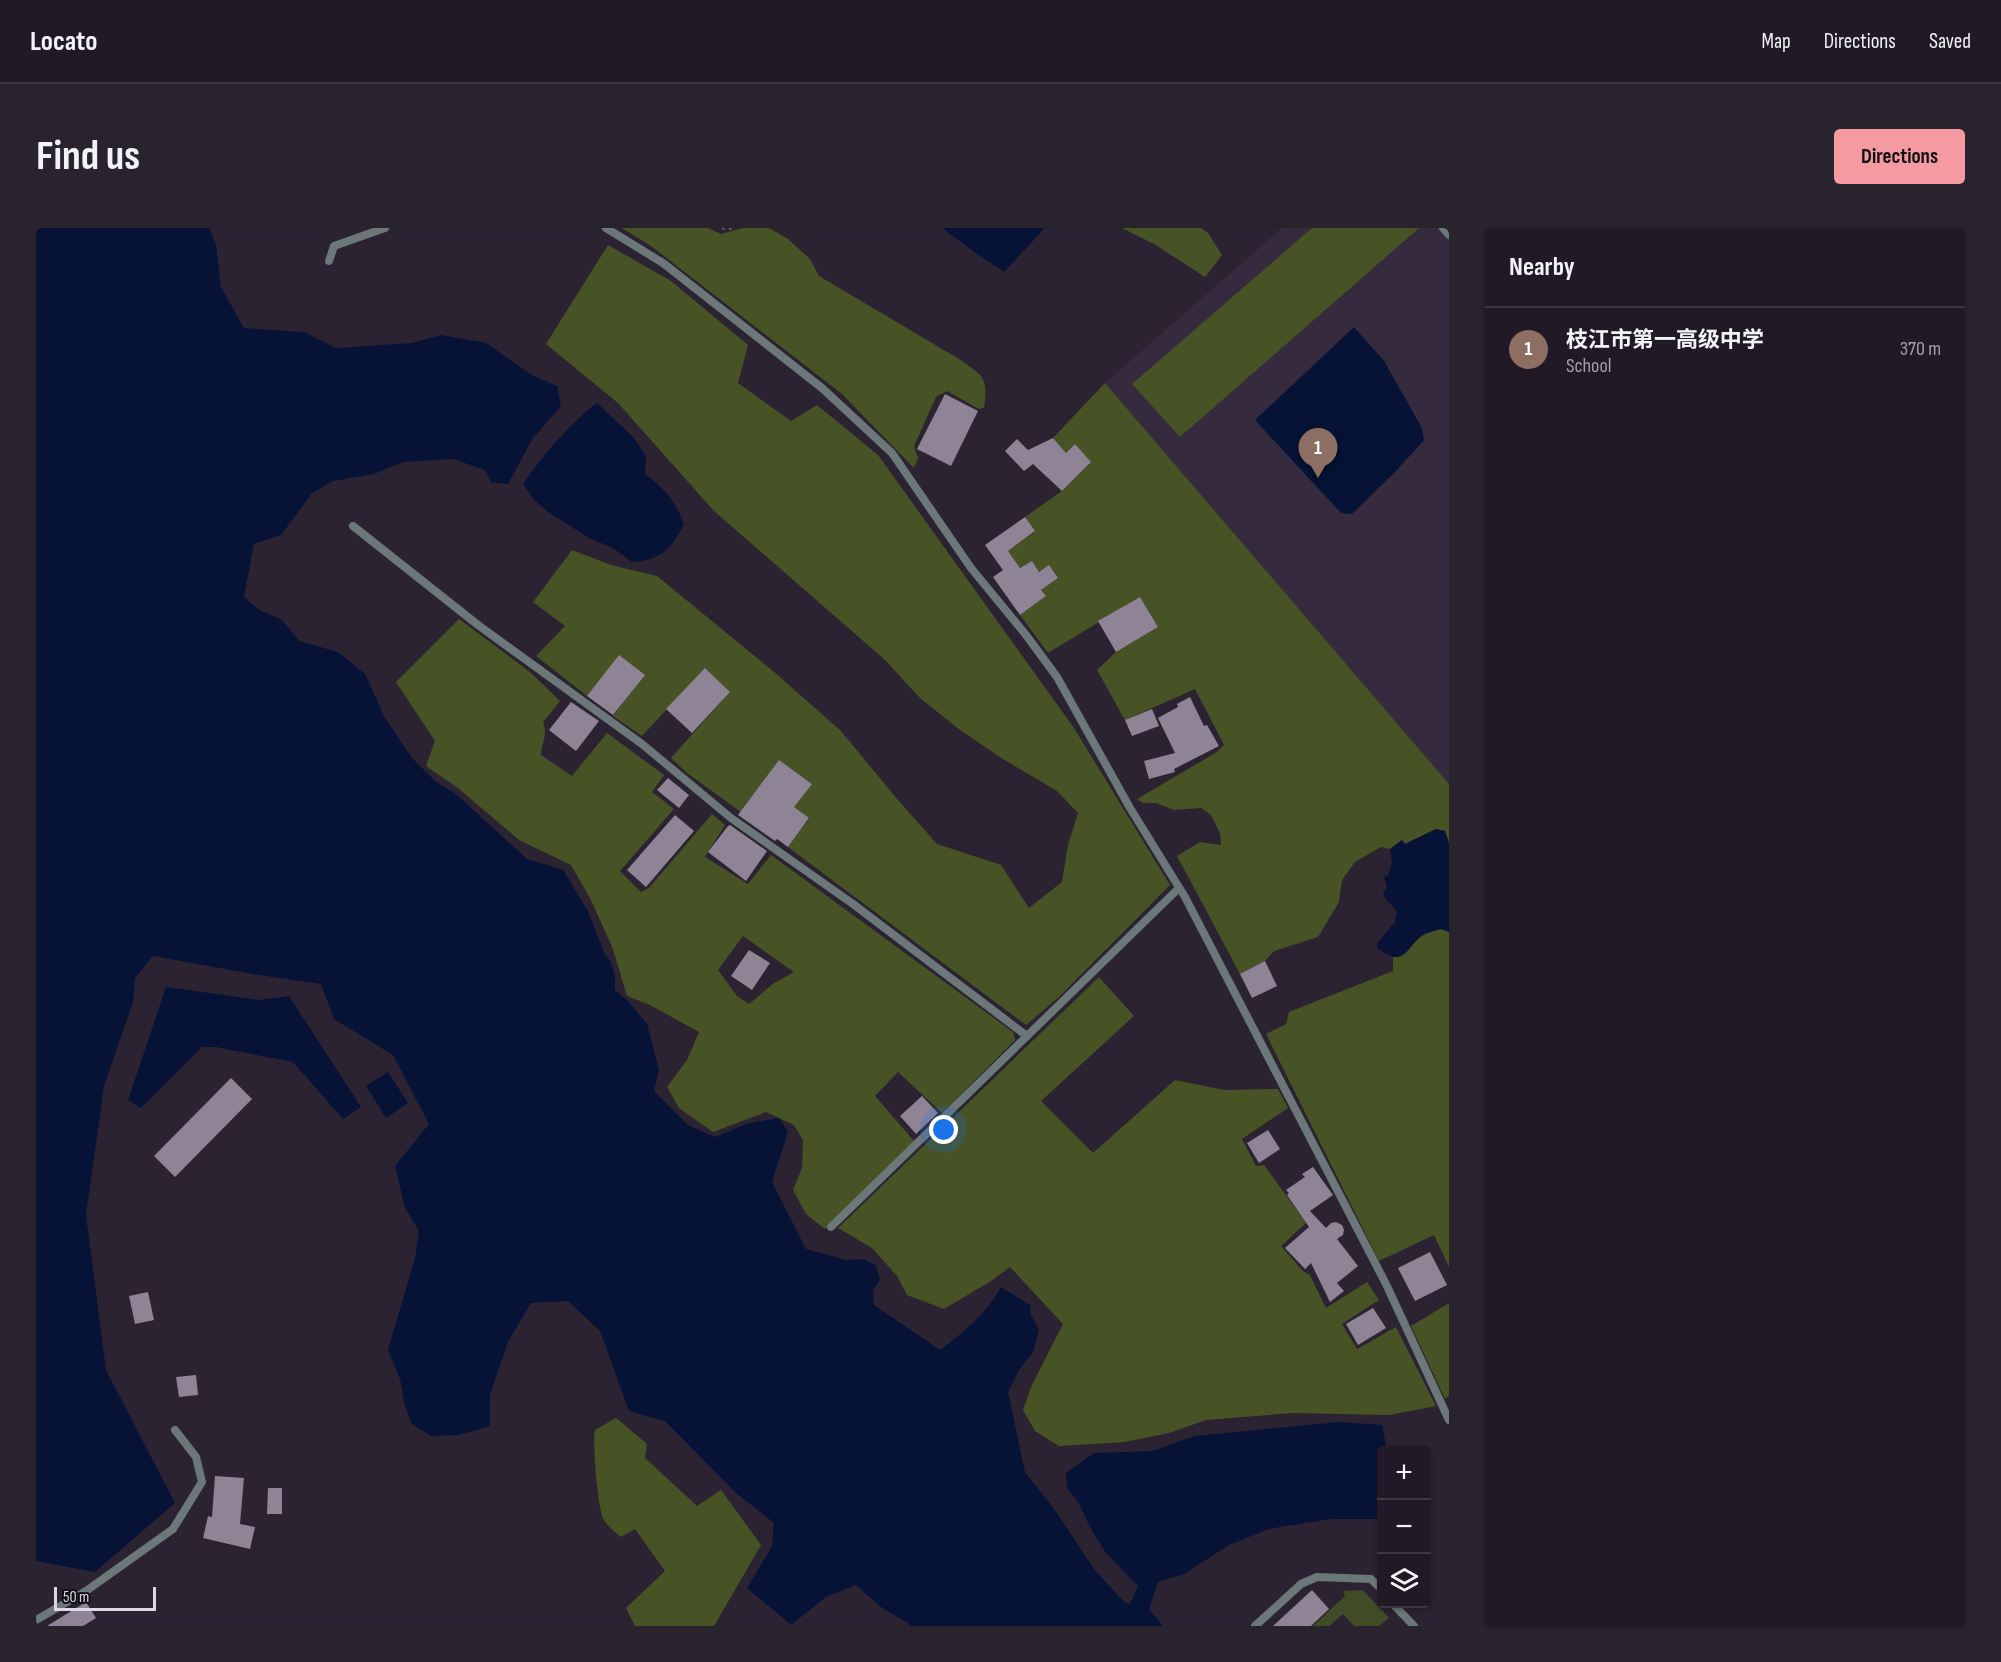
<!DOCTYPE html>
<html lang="en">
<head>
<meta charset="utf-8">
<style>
  :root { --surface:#211a26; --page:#29232e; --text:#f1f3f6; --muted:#a2a1a7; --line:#3e3843; --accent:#f49aa0 }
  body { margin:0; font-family:"Sofia Sans Condensed","Noto Sans SC",sans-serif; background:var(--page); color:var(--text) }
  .controls { position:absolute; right:18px; bottom:18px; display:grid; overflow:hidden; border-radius:6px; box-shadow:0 2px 4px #0004 }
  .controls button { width:54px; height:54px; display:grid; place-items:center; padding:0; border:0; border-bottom:2px solid var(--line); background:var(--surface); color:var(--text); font:30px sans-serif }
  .scale { position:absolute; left:18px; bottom:15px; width:102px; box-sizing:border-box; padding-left:6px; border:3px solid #ded8e2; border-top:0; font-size:16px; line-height:21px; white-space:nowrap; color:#ded8e2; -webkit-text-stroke:4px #120e15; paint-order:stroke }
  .you { position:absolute; left:908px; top:902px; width:21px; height:21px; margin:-15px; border:4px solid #fff; border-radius:50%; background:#1a73e8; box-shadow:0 0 0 9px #1a73e833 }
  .badge { display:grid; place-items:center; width:39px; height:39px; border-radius:50%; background:var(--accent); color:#fff; font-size:20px; font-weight:700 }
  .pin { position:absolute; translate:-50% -50px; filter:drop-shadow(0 2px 3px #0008) }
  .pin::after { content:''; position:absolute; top:32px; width:21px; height:18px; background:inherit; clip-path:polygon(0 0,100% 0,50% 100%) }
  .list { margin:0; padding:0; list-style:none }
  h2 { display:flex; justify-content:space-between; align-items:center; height:78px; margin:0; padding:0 24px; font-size:26px }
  h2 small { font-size:20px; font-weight:400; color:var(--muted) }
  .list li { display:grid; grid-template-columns:39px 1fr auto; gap:18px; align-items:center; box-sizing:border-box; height:84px; padding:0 24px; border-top:2px solid var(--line) }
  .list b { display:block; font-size:22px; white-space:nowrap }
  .list p { margin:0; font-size:20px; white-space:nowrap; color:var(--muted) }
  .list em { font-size:20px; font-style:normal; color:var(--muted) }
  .icon { flex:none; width:33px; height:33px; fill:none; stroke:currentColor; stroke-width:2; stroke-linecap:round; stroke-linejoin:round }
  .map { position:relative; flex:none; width:1413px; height:1398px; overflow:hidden; border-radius:6px }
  header { display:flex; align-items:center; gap:36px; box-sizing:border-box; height:84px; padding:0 30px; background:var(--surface); border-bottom:2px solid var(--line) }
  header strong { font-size:28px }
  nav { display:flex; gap:33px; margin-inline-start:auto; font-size:21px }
  .intro { display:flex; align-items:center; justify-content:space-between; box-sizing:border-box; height:144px; padding:0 36px }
  h1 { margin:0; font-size:42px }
  .button { padding:15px 27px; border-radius:6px; background:var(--accent); color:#111; font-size:21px; font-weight:700 }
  main { display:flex; gap:36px; padding:0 36px }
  aside { flex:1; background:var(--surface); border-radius:6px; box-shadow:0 2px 4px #0004 }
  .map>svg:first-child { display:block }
  .built { fill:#362a3e }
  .green { fill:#414b26 }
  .forest { fill:#485325; fill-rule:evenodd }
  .water { fill:#061336 }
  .building { fill:#8f8496 }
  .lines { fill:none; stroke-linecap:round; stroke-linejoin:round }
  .path { stroke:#665e6b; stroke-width:2; stroke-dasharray:3 4.5; stroke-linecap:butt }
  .service { stroke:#6b7778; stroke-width:8 }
</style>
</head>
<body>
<header>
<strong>Locato</strong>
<nav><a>Map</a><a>Directions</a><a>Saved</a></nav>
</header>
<div class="intro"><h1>Find us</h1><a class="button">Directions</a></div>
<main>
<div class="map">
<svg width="1413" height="1398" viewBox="0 0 1413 1398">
  <rect width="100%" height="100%" fill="#2c2332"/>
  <!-- built -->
  <polygon class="built" points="1246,0 1413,0 1413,556 1069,155"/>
  <!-- green -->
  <polygon class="green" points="1327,1362 1353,1390 1343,1398 1318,1398 1307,1386 1293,1398 1277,1398 1309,1368 1307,1363"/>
  <!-- forest -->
  <g class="forest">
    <path d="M586,0H672L685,6L707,0H733L752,11L774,31L783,48L923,131C948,149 952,148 948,180L943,181L911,163L900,169L878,218L882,230L878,240L806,166L615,18Z"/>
    <polygon points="1086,0 1165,0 1172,5 1186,27 1169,49 1118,16"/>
    <polygon points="1276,0 1383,0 1144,209 1096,156"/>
    <polygon points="572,17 635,53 712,117 702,155 755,193 781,177 842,227 1038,500 1134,657 1023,769 990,797 752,619 773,591 758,579 775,555 743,532 705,584 651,545 635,530 694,464 669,440 606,508 577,488 608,447 551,468 500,428 529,398 497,374 536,322 575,337 621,348 737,443 805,503 862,572 901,616 965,637 993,680 1026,654 1032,617 1042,585 1021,563 967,531 924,502 884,470 848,431 678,283 582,175 510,116"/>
    <polygon points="1069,155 1413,556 1413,615 1409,603 1400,601 1369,616 1366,612 1354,621 1345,619 1319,634 1306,652 1303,674 1282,709 1238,723 1229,733 1204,746 1141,628 1164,614 1185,617 1184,605 1175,587 1165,580 1138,582 1120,575 1107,575 1101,571 1181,524 1188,517 1159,461 1089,492 1061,442 1080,424 1122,399 1104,369 1012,425 984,387 1009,369 1005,362 1022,350 1013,338 1003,344 996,333 984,340 972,323 999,304 989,289 1026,263 1055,234 1039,216 1030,225 1017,210"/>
    <path d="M423,391L494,444L524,473L507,494C512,508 506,513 505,527L536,548L571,505L628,547L616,564L638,581L584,643L605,664L613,660L676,586L689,597L669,629L712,656L735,627L977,804L979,812L906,885L862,844L839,868L878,913L789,1001L770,986L757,962L766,940L767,912L758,897L730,884L677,904L643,880L631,859L651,832L663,804L614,777L591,768L577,721L555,672L535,637L483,612L422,560L390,538L399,513L360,454ZM707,708L758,744L738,755L713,776L701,768L682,742Z"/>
    <path d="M1405,701L1413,704V1039L1398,1007L1343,1033L1230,806L1250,796L1253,784L1357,743V729C1375,727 1371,720 1383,710C1388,705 1398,703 1405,701Z"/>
    <polygon points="1063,749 1098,788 1005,873 1057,925 1139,852 1189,862 1242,861 1252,880 1206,911 1220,938 1228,937 1270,995 1245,1018 1267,1043 1274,1047 1290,1080 1331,1054 1343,1072 1306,1096 1321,1121 1360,1099 1400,1178 1353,1187 1256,1185 1170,1192 1133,1205 1089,1214 1023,1218 999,1203 987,1182 995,1159 1027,1096 974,1039 955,1053 908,1081 871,1067 861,1048 836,1020 802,1000"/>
    <polygon points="1413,1075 1413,1167 1409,1171 1375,1098"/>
    <path d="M580,1190L611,1216L609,1230L661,1278L685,1262L725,1317L678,1398H599L590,1380L629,1343L599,1301L585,1309C579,1304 572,1299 568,1292C562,1284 556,1213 559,1202Z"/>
  </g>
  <!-- water -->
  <g class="water">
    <path d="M0,0H173L180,16L185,59L208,100L268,104L300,120L376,115L405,107L450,115L496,147L521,158L525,178L497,210L472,256L455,254L449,242L417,231L367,234L338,246L297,253L276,265L245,307L218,316L208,369L225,383L246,392L263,413L302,424L329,446L349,490L376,530L399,553L420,566L491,631L527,642L552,683L568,724L576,736L579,751V762L593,774L611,796L623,842L618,863L652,897L679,909L713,895L743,890L752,904L736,954L770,1021L810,1032L828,1031L840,1038L844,1052L837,1063L838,1077L904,1122C928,1104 951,1085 965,1059L994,1077L995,1087L1003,1102L997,1124L983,1142L972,1164L989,1244L1021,1285L1058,1341L1088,1374L1094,1376L1102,1358L1070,1325L1056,1303L1042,1274L1031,1260L1030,1245L1058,1225L1117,1223L1158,1208L1303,1194L1346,1197L1351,1222H1346L1345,1291H1294L1233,1301L1193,1317L1148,1346L1122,1354L1113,1381L1127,1398H873V1396L845,1379L820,1357L790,1369L755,1397L711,1360L736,1318L738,1295L700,1265L629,1193L593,1183L564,1103L532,1073L495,1075L472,1114L454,1167V1198L423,1207L395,1208L376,1196L369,1178L364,1151L352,1122L379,1030L383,1003L369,980L359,938L393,896L357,827L298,791L285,756L217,746L117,728L99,750L97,774L68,858L50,987L70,1142L139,1275L59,1344L0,1333Z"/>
    <polygon points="906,0 1009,0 968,44 941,26"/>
    <polygon points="1318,99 1348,133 1386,200 1388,212 1360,243 1316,286 1305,285 1219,192"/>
    <path d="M561,175L597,209L610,228L609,246C630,262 638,271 648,296C636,320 624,333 596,334L577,320L553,310L512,284L498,272L487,256C508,226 532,197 561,175Z"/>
    <path d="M1400,601L1409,603L1413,615V704L1405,701C1398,703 1387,705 1382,711C1365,728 1366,737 1341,720L1342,714L1359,694L1361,684C1357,677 1350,674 1347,666L1351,659L1348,649L1352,647L1356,635L1354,621L1366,612L1369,616Z"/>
    <polygon points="130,759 223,772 253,768 325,879 307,891 257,834 180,819 166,819 105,880 92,872"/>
    <polygon points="352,844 372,875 350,890 330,858"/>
  </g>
  <!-- building -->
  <g class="building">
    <polygon points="909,166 942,183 915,238 881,221"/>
    <polygon points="1017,210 1030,225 1039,216 1055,234 1026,263 997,236 988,243 969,223 981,211 992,222"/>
    <polygon points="989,289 999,303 972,323 984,340 996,333 1003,344 1013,337 1022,350 1005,362 1010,368 984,387 957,349 967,342 949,317"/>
    <polygon points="1104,369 1122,399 1080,424 1062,393"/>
    <polygon points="583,427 609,447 577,487 551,468"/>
    <polygon points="669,440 694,464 656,505 630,481"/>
    <polygon points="1154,469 1168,498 1171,497 1183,518 1138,541 1139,544 1113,551 1108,533 1139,525 1122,490 1142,479 1141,476"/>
    <polygon points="535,474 563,493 540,523 513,502"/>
    <polygon points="1116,481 1123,498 1096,508 1089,492"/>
    <polygon points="743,532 776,556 758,579 773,590 752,619 741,611 739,613 702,587"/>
    <polygon points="632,550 653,567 643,580 621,562"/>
    <polygon points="639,587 658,603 610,659 591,642"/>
    <polygon points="694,597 731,623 710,653 672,624 692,598"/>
    <polygon points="713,722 734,735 716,762 695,748"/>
    <polygon points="1229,733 1241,758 1216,770 1204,746"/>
    <polygon points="195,850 216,871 139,949 118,928"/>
    <polygon points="886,868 902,885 880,906 864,888"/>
    <polygon points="1232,902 1244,921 1223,935 1211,915"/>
    <polygon points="1277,939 1297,967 1274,983 1290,1000 1295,995 1300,994 1306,997 1308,1002 1307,1007 1301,1011 1322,1038 1301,1055 1308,1063 1294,1074 1275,1035 1269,1041 1249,1020 1273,999 1251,967 1253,965 1250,962 1269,949 1266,946"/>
    <polygon points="1394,1024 1411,1057 1379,1073 1362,1040"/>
    <polygon points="112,1064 118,1092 99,1096 93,1068"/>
    <polygon points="1337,1080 1350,1100 1322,1117 1310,1096"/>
    <polygon points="160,1147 162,1167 143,1169 140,1149"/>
    <polygon points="179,1248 208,1250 204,1296 219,1299 214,1321 167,1310 172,1288 176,1289"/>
    <polygon points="232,1260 246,1260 246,1286 231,1286"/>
    <polygon points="1276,1362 1293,1381 1275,1398 1237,1398"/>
    <polygon points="50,1374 60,1390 47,1398 11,1398"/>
  </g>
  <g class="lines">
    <!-- path -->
    <polyline class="path" points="686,0 691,2 696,0"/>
    <!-- service -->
    <g class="service">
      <polyline points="570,0 627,35 786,160 856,225 935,340 990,407 1021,449 1094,580 1149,669 1350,1056 1413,1192"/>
      <polyline points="1407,0 1413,7"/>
      <polyline points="293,33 298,18 349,0"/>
      <polyline points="317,298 442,397 606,516 695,590 817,676 991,808"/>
      <polyline points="795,999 1143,660"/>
      <polyline points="1357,1376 1378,1398"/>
      <polyline points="0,1392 50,1363 137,1301 166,1254 160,1229 139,1202"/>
      <polyline points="1219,1398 1265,1356 1281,1349 1335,1351 1346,1362"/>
    </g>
  </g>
</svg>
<div class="controls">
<button>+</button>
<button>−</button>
<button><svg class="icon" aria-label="layers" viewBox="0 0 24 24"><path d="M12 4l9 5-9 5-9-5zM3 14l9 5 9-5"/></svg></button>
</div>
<div class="scale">50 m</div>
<div class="you"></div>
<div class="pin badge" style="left:1282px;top:250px;background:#8d6e63">1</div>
</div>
<aside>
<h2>Nearby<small></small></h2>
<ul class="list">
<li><span class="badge" style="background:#8d6e63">1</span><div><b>枝江市第一高级中学</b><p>School</p></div><em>370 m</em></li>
</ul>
</aside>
</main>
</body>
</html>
